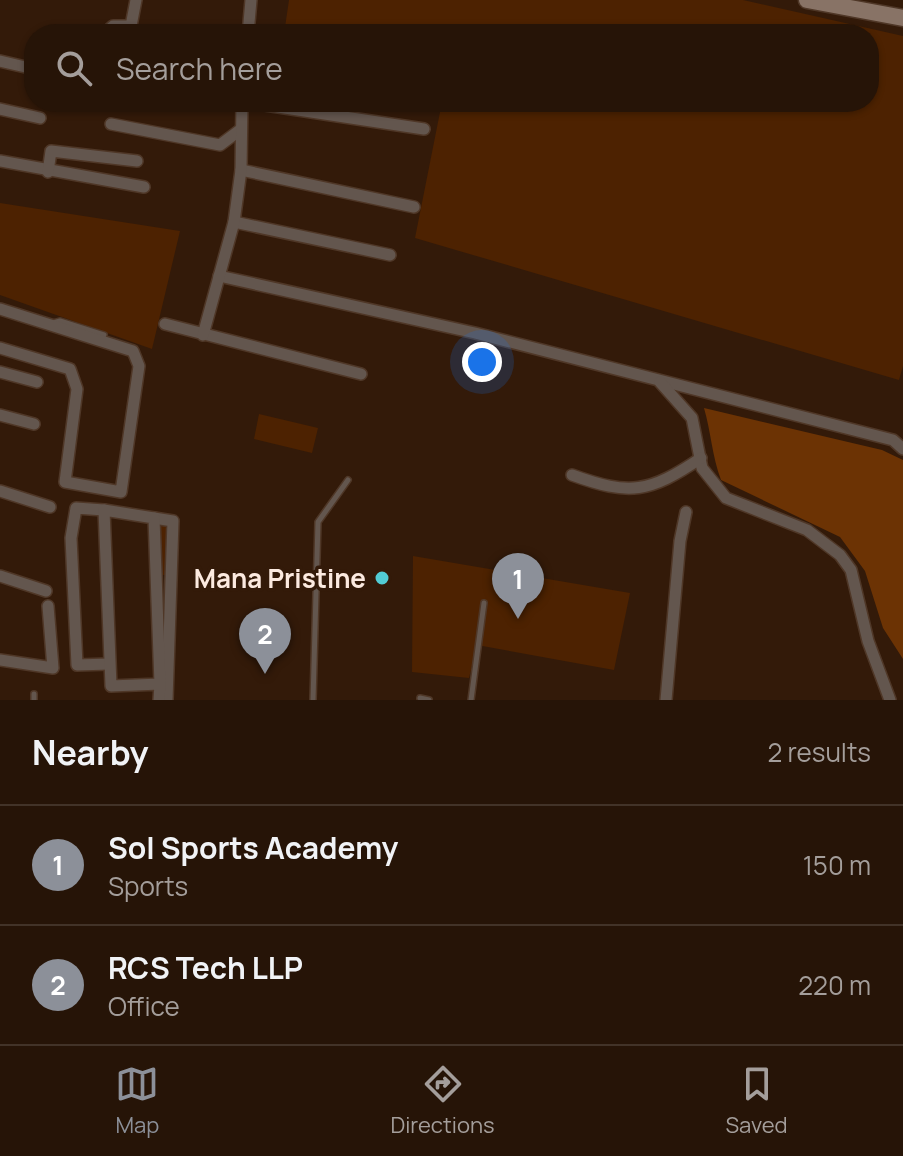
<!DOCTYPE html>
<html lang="en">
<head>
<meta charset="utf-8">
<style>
  :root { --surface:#261407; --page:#2e1d11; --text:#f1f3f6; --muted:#a49e9b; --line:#423328; --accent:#8c9099 }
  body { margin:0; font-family:Manrope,sans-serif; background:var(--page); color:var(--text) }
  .you { position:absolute; left:482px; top:362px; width:28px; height:28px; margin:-20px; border:6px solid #fff; border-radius:50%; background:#1a73e8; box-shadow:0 0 0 12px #1a73e833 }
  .badge { display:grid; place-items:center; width:52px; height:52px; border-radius:50%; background:var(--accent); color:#fff; font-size:26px; font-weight:700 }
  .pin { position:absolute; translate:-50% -66px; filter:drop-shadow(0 2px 4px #0008) }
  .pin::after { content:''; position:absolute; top:42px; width:28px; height:24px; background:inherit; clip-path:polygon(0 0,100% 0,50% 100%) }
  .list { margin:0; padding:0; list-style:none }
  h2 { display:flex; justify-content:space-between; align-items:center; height:104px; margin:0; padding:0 32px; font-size:34px }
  h2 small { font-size:26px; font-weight:400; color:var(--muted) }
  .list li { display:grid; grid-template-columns:52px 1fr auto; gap:24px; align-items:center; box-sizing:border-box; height:120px; padding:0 32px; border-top:2px solid var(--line) }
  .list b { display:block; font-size:30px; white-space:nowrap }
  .list p { margin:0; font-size:26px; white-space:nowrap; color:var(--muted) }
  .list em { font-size:26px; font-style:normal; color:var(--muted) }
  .icon { flex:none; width:44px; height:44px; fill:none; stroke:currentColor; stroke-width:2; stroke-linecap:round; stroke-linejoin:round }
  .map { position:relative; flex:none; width:903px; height:700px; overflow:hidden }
  .search { position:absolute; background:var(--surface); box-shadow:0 2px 6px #0004; left:24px; right:24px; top:24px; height:88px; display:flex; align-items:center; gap:20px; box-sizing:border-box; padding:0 28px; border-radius:32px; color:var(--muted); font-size:30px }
  .sheet { height:344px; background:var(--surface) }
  nav { display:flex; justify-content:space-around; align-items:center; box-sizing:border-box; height:112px; border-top:2px solid var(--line); background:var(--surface); font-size:22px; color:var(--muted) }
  nav a { display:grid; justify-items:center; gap:4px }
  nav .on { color:var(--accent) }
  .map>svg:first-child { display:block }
  .green { fill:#4d2201 }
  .water { fill:#6c3304 }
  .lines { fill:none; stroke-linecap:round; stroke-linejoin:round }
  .lane-casing { stroke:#4f3727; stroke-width:8 }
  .street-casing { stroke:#4f3727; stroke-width:14 }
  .secondary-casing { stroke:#4f3727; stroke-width:19 }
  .lane { stroke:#63564e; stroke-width:5 }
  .street { stroke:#63564e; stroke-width:11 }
  .secondary { stroke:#887366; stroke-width:16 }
  .poi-dot { fill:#52ccd5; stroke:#331a09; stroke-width:3 }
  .labels { text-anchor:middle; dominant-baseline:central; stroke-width:7; stroke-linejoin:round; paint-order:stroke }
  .poi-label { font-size:26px; font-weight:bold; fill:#fceae0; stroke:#331a09; text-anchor:end }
</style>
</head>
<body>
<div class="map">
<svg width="903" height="700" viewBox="0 0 903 700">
  <rect width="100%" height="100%" fill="#331a09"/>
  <!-- green -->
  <g class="green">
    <polygon points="289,0 743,0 903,36 903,366 899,380 415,238 442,102 869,102 869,34 284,34"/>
    <polygon points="0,203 180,231 152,349 0,295"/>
    <polygon points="259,414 318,428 312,453 254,439"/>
    <polygon points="156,524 169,525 168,575 158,575"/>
    <polygon points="413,556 630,593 614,670 477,645 469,678 412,672"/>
  </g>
  <!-- water -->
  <path class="water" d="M704,408L882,450L903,460V659L883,628L865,571L840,537L721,480C712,456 711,432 704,408Z"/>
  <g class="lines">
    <defs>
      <g id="lane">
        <polyline points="53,323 60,321 104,335"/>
        <polyline points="420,698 429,700"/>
        <polyline points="34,700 34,694"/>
        <polyline points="313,700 318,522 348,480"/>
        <polyline points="471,700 484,603"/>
      </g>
      <g id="street">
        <polyline points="104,34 113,26 131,26 136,0"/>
        <polyline points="248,34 251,0"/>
        <polyline points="0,61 34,69"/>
        <polyline points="245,102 424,129"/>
        <polyline points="0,109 40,118"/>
        <polyline points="111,124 220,145 240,130"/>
        <polyline points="0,161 144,187"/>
        <polyline points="241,170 414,207"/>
        <polyline points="48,172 51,151 137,161"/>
        <polyline points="234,222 390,255"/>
        <polyline points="219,276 475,333 893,440 903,449"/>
        <polyline points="0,309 133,351 139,366 121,492 65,482 77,389 70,369 0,348"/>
        <polyline points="165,324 361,374"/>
        <polyline points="203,335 234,222 241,170 242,102"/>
        <polyline points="0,372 37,382"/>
        <polyline points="660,382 692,418 702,468 726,498 807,530 840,555 851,570 868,641 890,700"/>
        <polyline points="0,415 34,424"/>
        <path d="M572,475C630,496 649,493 701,458"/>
        <polyline points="0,491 50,507"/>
        <polyline points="104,510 76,508 71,538 77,665 109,664"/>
        <polyline points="154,518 173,521 167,700"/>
        <polyline points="0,576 46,591"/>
        <polyline points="0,660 53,668 48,606"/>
        <polyline points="159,700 160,684 154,518 104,510 111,686 160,684"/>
        <polyline points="666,700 680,541 686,512"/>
      </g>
      <polyline id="secondary" points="807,0 903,18"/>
    </defs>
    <!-- lane casing -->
    <use href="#lane" class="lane-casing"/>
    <!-- street casing -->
    <use href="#street" class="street-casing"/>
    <!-- secondary casing -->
    <use href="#secondary" class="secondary-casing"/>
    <!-- lane -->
    <use href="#lane" class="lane"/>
    <!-- street -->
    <use href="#street" class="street"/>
    <!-- secondary -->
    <use href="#secondary" class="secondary"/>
  </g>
  <!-- markers -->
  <circle class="poi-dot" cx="382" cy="578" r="8"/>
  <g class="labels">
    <!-- poi labels -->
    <g class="poi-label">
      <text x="366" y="578">Mana Pristine</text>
    </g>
  </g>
</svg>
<div class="you"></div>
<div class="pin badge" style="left:518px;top:619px">1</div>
<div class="pin badge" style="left:265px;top:674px">2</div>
<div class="search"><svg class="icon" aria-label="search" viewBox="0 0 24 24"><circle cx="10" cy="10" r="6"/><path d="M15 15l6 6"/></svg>Search here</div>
</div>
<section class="sheet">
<h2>Nearby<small>2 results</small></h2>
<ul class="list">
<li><span class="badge">1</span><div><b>Sol Sports Academy</b><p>Sports</p></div><em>150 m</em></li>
<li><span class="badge">2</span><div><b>RCS Tech LLP</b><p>Office</p></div><em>220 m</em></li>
</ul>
</section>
<nav>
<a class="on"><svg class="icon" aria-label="map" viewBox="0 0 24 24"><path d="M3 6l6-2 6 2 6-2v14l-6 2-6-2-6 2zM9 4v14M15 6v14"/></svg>Map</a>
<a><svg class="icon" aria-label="directions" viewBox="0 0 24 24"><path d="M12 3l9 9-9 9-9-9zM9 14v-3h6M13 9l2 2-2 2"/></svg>Directions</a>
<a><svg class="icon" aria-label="saved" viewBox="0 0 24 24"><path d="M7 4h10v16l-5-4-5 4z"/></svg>Saved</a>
</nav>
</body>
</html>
